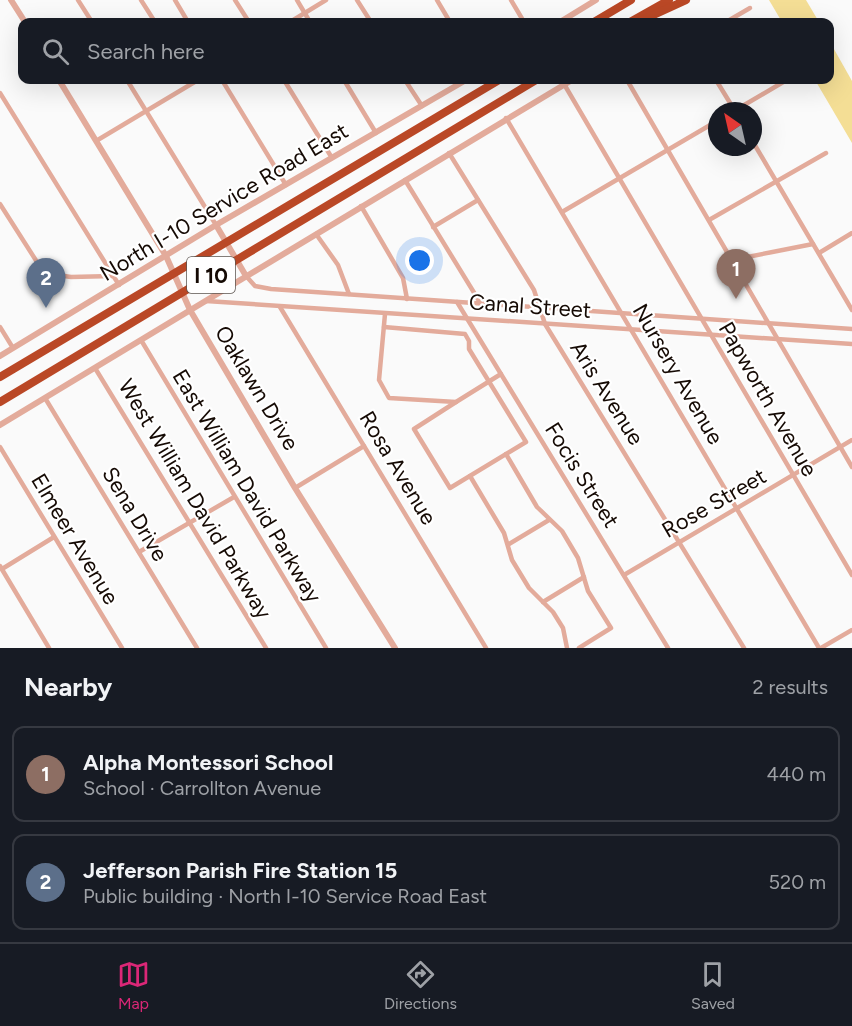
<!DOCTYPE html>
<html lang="en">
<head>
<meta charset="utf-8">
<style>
  :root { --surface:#171b24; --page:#20242c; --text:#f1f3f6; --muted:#9ea1a6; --line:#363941; --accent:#db2777 }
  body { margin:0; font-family:Figtree,sans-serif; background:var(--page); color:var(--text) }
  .compass { position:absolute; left:708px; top:102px; width:54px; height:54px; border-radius:50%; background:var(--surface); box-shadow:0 6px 24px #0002; rotate:326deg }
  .you { position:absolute; left:420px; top:261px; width:21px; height:21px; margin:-15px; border:4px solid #fff; border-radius:50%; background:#1a73e8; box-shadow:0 0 0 9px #1a73e833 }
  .badge { display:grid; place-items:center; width:39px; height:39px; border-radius:50%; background:var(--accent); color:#fff; font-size:20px; font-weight:700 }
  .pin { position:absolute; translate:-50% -50px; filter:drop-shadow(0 2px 3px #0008) }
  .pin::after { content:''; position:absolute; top:32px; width:21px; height:18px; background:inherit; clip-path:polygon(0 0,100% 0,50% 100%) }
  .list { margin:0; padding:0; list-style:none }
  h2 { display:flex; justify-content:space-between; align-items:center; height:78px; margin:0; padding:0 24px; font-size:26px }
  h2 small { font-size:20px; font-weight:400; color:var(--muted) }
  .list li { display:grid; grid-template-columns:39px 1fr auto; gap:18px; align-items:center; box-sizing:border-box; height:96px; margin:0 12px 12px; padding:0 12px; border:2px solid var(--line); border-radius:12px }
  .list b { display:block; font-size:22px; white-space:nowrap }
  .list p { margin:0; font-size:20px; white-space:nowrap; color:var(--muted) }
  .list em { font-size:20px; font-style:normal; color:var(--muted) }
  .icon { flex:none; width:33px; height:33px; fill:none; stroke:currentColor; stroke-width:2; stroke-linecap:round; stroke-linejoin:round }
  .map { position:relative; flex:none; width:852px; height:648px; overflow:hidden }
  .search { position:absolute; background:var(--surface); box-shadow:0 6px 24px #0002; left:18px; right:18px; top:18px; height:66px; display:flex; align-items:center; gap:15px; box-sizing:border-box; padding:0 21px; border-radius:12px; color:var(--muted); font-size:22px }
  .sheet { height:294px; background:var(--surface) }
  nav { display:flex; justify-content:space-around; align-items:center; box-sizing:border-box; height:84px; border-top:2px solid var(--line); background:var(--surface); font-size:16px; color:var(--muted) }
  nav a { display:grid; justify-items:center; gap:3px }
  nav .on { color:var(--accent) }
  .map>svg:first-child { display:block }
  .water { fill:#f4de95 }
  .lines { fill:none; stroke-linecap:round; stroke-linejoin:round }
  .minor { stroke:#e3ab9b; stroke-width:4.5 }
  .tertiary { stroke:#e3ab9b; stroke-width:6 }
  .motorway { stroke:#ba4826; stroke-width:8 }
  .labels { text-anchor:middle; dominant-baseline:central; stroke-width:4.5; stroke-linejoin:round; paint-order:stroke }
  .shield { fill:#fff; stroke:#5b544f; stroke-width:1.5 }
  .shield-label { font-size:21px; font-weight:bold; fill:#150a04 }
  .street-label { font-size:22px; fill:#150a04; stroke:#fff }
</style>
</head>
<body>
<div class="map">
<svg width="852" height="648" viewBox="0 0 852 648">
  <rect width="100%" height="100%" fill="#fafafa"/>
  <!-- water -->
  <g class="water">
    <polygon points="769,0 806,0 819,22 782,22"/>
    <polygon points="830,42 852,81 852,143 815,80 830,80"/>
  </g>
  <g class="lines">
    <!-- minor -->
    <g class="minor">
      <polyline points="78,0 92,22"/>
      <polyline points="141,0 155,22"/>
      <polyline points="175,0 188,22"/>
      <polyline points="235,0 249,22"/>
      <polyline points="297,0 310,22"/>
      <polyline points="357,0 371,22"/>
      <polyline points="437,0 450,22"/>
      <polyline points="511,0 524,22"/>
      <polyline points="290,22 326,0"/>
      <polyline points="726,22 750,8"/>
      <polyline points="127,80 216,225"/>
      <polyline points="222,80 286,185"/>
      <polyline points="284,80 332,158"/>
      <polyline points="344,80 376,133"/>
      <polyline points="405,80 422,106"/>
      <polyline points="627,80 852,467"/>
      <polyline points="716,80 735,111"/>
      <polyline points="564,84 852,575"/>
      <polyline points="0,93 119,285"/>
      <polyline points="734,111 785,81"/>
      <polyline points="506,118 819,648"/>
      <polyline points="96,141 198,80"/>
      <polyline points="753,142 852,310"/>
      <polyline points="449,153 534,290 545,324 744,648"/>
      <polyline points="405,180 481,304"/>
      <polyline points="0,204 44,273 71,277 113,276"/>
      <polyline points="361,206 403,278 407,299"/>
      <polyline points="562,212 717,121"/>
      <polyline points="709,220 826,153"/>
      <polyline points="433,227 478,200"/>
      <polyline points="316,234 338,265 349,294"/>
      <polyline points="819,253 852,233"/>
      <polyline points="732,260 813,244"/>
      <polyline points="246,276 255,286 271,289 852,329"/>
      <polyline points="206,301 852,344"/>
      <polyline points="457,302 668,648"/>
      <polyline points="280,307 486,648"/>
      <polyline points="385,314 379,380 389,398 456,402 501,374"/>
      <polyline points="0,327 13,348"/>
      <polyline points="384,327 465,334 469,341 469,349 526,442 450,488 414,429 456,402"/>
      <polyline points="141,340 326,648"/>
      <polyline points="95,368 266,648"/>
      <polyline points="45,398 197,648"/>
      <polyline points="0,447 122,648"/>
      <polyline points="506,454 537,507 562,531 578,558 588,591 611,628 579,648"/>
      <polyline points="470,476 504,533 512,560 529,588 553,612 563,628 567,648"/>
      <polyline points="295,488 364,446"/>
      <polyline points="509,544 549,520"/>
      <polyline points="139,552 234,497"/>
      <polyline points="0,566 49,648"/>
      <polyline points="2,569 54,537"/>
      <polyline points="624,575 852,440"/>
      <polyline points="543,602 584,577"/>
      <polyline points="821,648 852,630"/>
    </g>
    <!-- tertiary -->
    <g class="tertiary">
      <polyline points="11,0 25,22"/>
      <polyline points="560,22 596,0"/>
      <polyline points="59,80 166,256 190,310 295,488 395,648"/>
      <polyline points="216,225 246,276"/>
      <polyline points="0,356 216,225 466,80"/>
      <polyline points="0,425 572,80"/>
    </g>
    <!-- motorway -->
    <g class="motorway">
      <polyline points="594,22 631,0"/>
      <polyline points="630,22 669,0"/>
      <polyline points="638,22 686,0"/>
      <polyline points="0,377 499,80"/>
      <polyline points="0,402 536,80"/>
    </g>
  </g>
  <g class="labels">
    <!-- shield labels -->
    <rect class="shield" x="187" y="257" width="48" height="36" rx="4.5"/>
    <g class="shield-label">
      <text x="211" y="275">I 10</text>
    </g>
    <!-- street labels -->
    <g class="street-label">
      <text transform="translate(224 202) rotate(-31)">North I-10 Service Road East</text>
      <text transform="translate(530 306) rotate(4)">Canal Street</text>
      <text transform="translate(678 374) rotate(60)">Nursery Avenue</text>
      <text transform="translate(257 388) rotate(59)">Oaklawn Drive</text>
      <text transform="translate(607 393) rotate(58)">Aris Avenue</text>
      <text transform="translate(768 399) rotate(60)">Papworth Avenue</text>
      <text transform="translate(398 468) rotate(59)">Rosa Avenue</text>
      <text transform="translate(582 475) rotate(58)">Focis Street</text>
      <text transform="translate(247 486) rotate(59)">East William David Parkway</text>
      <text transform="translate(195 499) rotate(59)">West William David Parkway</text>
      <text transform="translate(714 503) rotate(-30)">Rose Street</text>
      <text transform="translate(135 514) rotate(59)">Sena Drive</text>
      <text transform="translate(75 539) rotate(59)">Elmeer Avenue</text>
    </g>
  </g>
</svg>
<svg class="compass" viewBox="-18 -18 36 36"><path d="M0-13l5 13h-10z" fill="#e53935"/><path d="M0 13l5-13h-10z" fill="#9ea1a6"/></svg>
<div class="you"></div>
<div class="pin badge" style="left:736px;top:299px;background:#8d6e63">1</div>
<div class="pin badge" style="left:46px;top:308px;background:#5c6f8a">2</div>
<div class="search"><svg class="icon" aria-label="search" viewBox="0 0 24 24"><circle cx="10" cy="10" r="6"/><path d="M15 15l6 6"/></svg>Search here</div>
</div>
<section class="sheet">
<h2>Nearby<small>2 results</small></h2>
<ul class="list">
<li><span class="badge" style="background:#8d6e63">1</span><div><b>Alpha Montessori School</b><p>School · Carrollton Avenue</p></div><em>440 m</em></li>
<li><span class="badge" style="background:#5c6f8a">2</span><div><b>Jefferson Parish Fire Station 15</b><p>Public building · North I-10 Service Road East</p></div><em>520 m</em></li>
</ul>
</section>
<nav>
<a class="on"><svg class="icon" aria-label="map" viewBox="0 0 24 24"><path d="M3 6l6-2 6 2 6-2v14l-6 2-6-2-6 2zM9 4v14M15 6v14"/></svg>Map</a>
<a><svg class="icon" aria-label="directions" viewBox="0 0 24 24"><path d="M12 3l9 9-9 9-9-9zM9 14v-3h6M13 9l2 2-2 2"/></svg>Directions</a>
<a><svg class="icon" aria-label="saved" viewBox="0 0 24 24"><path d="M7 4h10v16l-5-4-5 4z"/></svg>Saved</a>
</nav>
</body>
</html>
